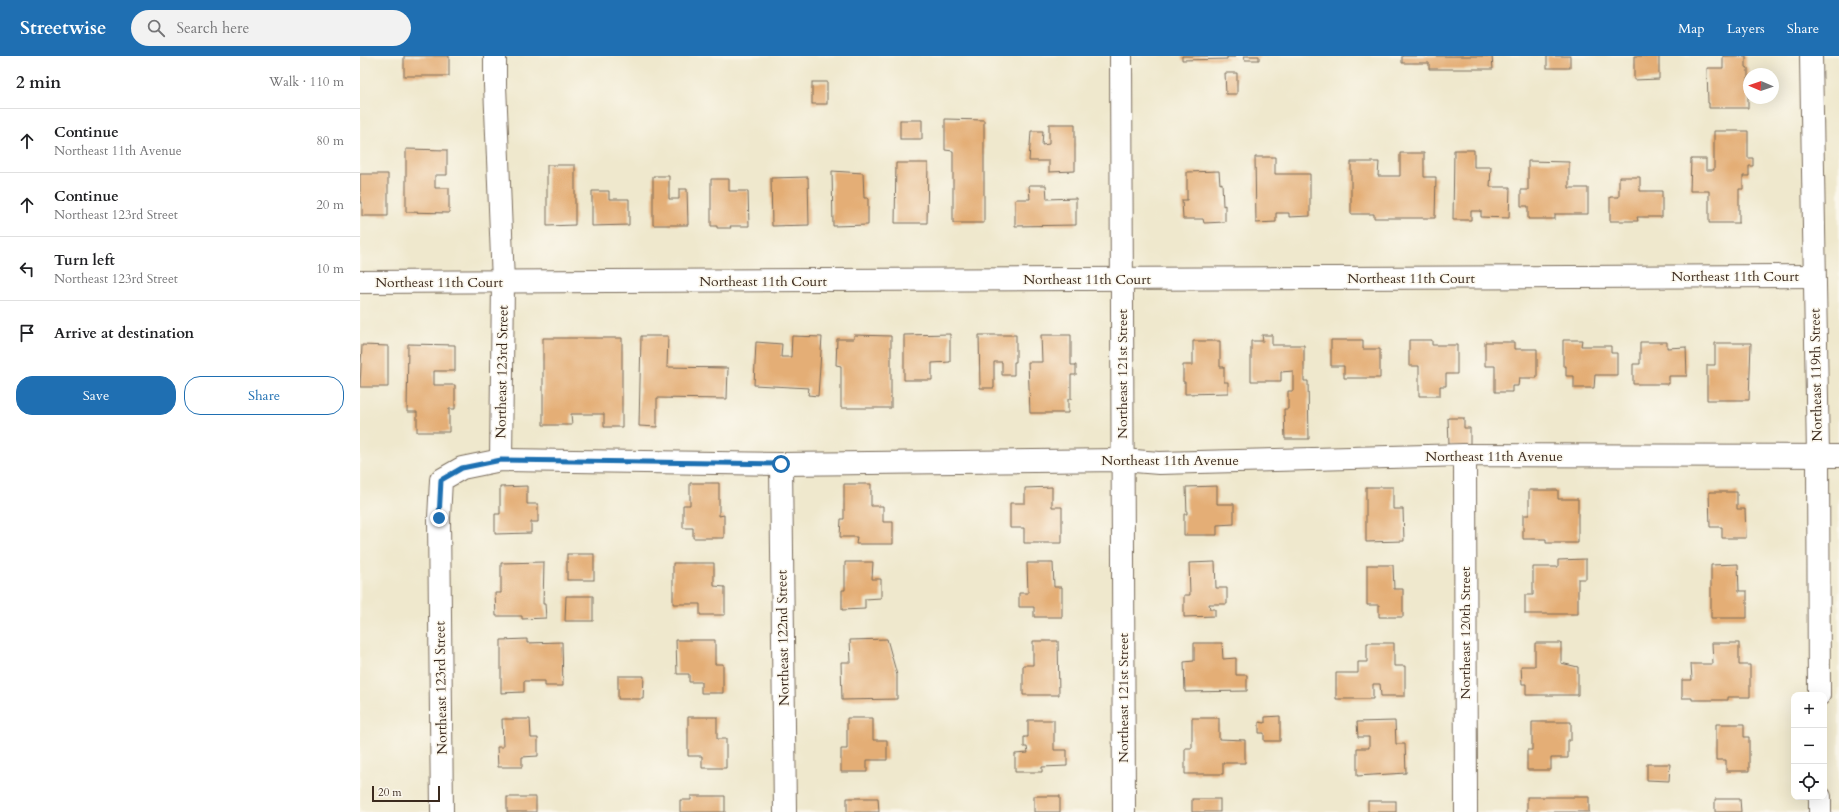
<!DOCTYPE html>
<html lang="en">
<head>
<meta charset="utf-8">
<style>
  :root { --surface:#fff; --page:#f2f2f2; --text:#202124; --muted:#757577; --line:#e0e0e0; --accent:#1f6fb2 }
  body { margin:0; font-family:Cardo,serif; background:var(--page); color:var(--text) }
  .controls { position:absolute; right:12px; bottom:12px; display:grid; overflow:hidden; border-radius:8px; box-shadow:0 4px 16px #0002 }
  .controls button { width:36px; height:36px; display:grid; place-items:center; padding:0; border:0; border-bottom:1px solid var(--line); background:var(--surface); color:var(--text); font:20px sans-serif }
  .compass { position:absolute; left:1383px; top:12px; width:36px; height:36px; border-radius:50%; background:var(--surface); box-shadow:0 4px 16px #0002; rotate:272deg }
  .scale { position:absolute; left:12px; bottom:10px; width:68px; box-sizing:border-box; padding-left:4px; border:2px solid #3b2a1e; border-top:0; font-size:11px; line-height:14px; white-space:nowrap; color:#3b2a1e; -webkit-text-stroke:3px #fbf7ec; paint-order:stroke }
  .stop { position:absolute; width:12px; height:12px; margin:-9px; border:3px solid #1f6fb2; border-radius:50%; background:#fff }
  .stop.end { background:#1f6fb2; border-color:#fff; box-shadow:0 1px 4px #0008 }
  .list { margin:0; padding:0; list-style:none }
  h2 { display:flex; justify-content:space-between; align-items:center; height:52px; margin:0; padding:0 16px; font-size:17px }
  h2 small { font-size:13px; font-weight:400; color:var(--muted) }
  .list li { display:grid; grid-template-columns:26px 1fr auto; gap:12px; align-items:center; box-sizing:border-box; height:64px; padding:0 16px; border-top:1px solid var(--line) }
  .list b { display:block; font-size:15px; white-space:nowrap }
  .list p { margin:0; font-size:13px; white-space:nowrap; color:var(--muted) }
  .list em { font-size:13px; font-style:normal; color:var(--muted) }
  .actions { display:flex; gap:8px; padding:12px 16px }
  .actions a { flex:1; padding:9px 0; border:1px solid var(--accent); border-radius:16px; text-align:center; font-size:14px; color:var(--accent) }
  .actions .main { background:var(--accent); color:#fff }
  .icon { flex:none; width:22px; height:22px; fill:none; stroke:currentColor; stroke-width:2; stroke-linecap:round; stroke-linejoin:round }
  .map { position:relative; flex:none; width:1479px; height:756px; overflow:hidden }
  header { display:flex; align-items:center; gap:24px; box-sizing:border-box; height:56px; padding:0 20px; background:var(--accent); color:#fff }
  header strong { font-size:19px }
  nav { display:flex; gap:22px; margin-inline-start:auto; font-size:14px }
  .search { width:280px; height:36px; background:var(--page); display:flex; align-items:center; gap:10px; box-sizing:border-box; padding:0 14px; border-radius:22px; color:var(--muted); font-size:15px }
  main { display:flex }
  aside { flex:1; background:var(--surface) }
  .map>svg:first-child { display:block }
  .building { fill:#e4ae76 }
  .lines { fill:none; stroke-linecap:round; stroke-linejoin:round }
  .street-casing { stroke:#7a6c5b; stroke-width:24 }
  .street { stroke:#fff; stroke-width:22 }
  .route { stroke:#1f6fb2; stroke-width:5 }
  .labels { text-anchor:middle; dominant-baseline:central; stroke-width:3; stroke-linejoin:round; paint-order:stroke }
  .street-label { font-size:14px; fill:#3b2a1e; stroke:#fbf7ec }
</style>
</head>
<body>
<header>
<strong>Streetwise</strong>
<div class="search"><svg class="icon" aria-label="search" viewBox="0 0 24 24"><circle cx="10" cy="10" r="6"/><path d="M15 15l6 6"/></svg>Search here</div>
<nav><a>Map</a><a>Layers</a><a>Share</a></nav>
</header>
<main>
<aside>
<h2>2 min<small>Walk · 110 m</small></h2>
<ul class="list">
<li><svg class="icon" aria-label="ahead" viewBox="0 0 24 24"><path d="M12 20V5M6 11l6-6 6 6"/></svg><div><b>Continue</b><p>Northeast 11th Avenue</p></div><em>80 m</em></li>
<li><svg class="icon" aria-label="ahead" viewBox="0 0 24 24"><path d="M12 20V5M6 11l6-6 6 6"/></svg><div><b>Continue</b><p>Northeast 123rd Street</p></div><em>20 m</em></li>
<li><svg class="icon" aria-label="left" viewBox="0 0 24 24"><path d="M17 20v-9H6M10 6l-5 5 5 5"/></svg><div><b>Turn left</b><p>Northeast 123rd Street</p></div><em>10 m</em></li>
<li><svg class="icon" aria-label="arrive" viewBox="0 0 24 24"><path d="M6 21V4h12l-3 4 3 4H6"/></svg><div><b>Arrive at destination</b></div></li>
</ul>
<div class="actions"><a class="main">Save</a><a>Share</a></div>
</aside>
<div class="map">
<svg width="1479" height="756" viewBox="0 0 1479 756">
  <rect width="100%" height="100%" fill="#fbf7ec"/>
  <filter id="ink" filterUnits="userSpaceOnUse"><feTurbulence type="fractalNoise" baseFrequency=".025" numOctaves="2"/><feDisplacementMap in="SourceGraphic" scale="8" xChannelSelector="R" yChannelSelector="G"/><feConvolveMatrix kernelMatrix="1 2 1 2 8 2 1 2 1" color-interpolation-filters="sRGB"/></filter>
  <filter id="wash" filterUnits="userSpaceOnUse"><feTurbulence type="fractalNoise" baseFrequency=".012" numOctaves="4" result="noise"/><feDisplacementMap in="SourceGraphic" scale="16" xChannelSelector="R" yChannelSelector="G"/><feGaussianBlur stdDeviation="0.9" result="paint"/><feColorMatrix in="noise" values="0 0 0 0 0 0 0 0 0 0 0 0 0 0 0 0 0 1.4 0 .05"/><feComposite in="paint" operator="in"/></filter>
  <g filter="url(#wash)">
    <rect width="100%" height="100%" fill="#efe8cd"/>
    <g id="blocks">
      <!-- building -->
      <g class="building">
        <rect x="44" y="0" width="45" height="20"/>
        <polygon points="822,0 874,0 875,1 867,1 867,3 822,4"/>
        <polygon points="884,0 899,0 899,4 885,4"/>
        <polygon points="1042,0 1132,0 1133,13 1069,13 1069,7 1042,7"/>
        <rect x="1187" y="0" width="23" height="12"/>
        <polygon points="1274,0 1299,0 1299,23 1274,24"/>
        <polygon points="1363,0 1386,0 1386,11 1388,12 1388,52 1349,52 1349,47 1348,47 1347,12 1363,12"/>
        <polygon points="865,17 877,17 877,38 866,38"/>
        <rect x="452" y="26" width="15" height="22"/>
        <polygon points="585,63 624,64 624,167 593,167 593,95 585,94"/>
        <rect x="540" y="64" width="22" height="19"/>
        <polygon points="689,68 715,68 715,115 689,116 689,105 669,105 671,75 683,75 682,89 689,88"/>
        <polygon points="1354,75 1388,75 1388,102 1393,102 1393,110 1389,110 1389,120 1383,120 1383,133 1379,133 1379,167 1349,167 1349,135 1330,135 1331,103 1346,103 1346,114 1354,114"/>
        <polygon points="46,93 87,94 87,119 75,119 75,132 89,132 89,157 46,156"/>
        <polygon points="1094,94 1114,94 1114,111 1131,111 1130,131 1150,131 1149,162 1121,161 1121,155 1111,155 1111,164 1093,164"/>
        <polygon points="1040,97 1064,97 1064,121 1076,121 1075,162 1014,162 1014,158 991,158 991,106 1019,106 1018,120 1040,120"/>
        <polygon points="895,101 915,101 915,118 950,118 950,160 929,161 929,157 916,157 916,166 896,167"/>
        <polygon points="1168,105 1209,106 1209,132 1228,132 1228,158 1195,158 1195,163 1168,163 1168,150 1161,150 1161,134 1168,134"/>
        <polygon points="536,107 568,107 567,167 535,167"/>
        <polygon points="187,109 215,109 215,169 187,170"/>
        <polygon points="472,115 503,117 504,142 508,142 508,169 473,170"/>
        <polygon points="859,115 860,128 862,127 863,150 865,149 865,166 844,167 843,163 823,163 822,144 827,144 827,116"/>
        <polygon points="0,118 28,118 28,160 2,160 2,146 0,146"/>
        <polygon points="293,120 309,120 309,143 319,143 319,133 327,133 328,169 293,169"/>
        <polygon points="448,121 449,169 412,170 411,122"/>
        <polygon points="1259,121 1280,121 1280,135 1302,135 1302,161 1277,161 1278,165 1250,165 1250,141 1259,141"/>
        <polygon points="351,123 369,123 369,135 388,135 389,170 370,170 371,172 357,172 357,170 351,170"/>
        <polygon points="669,129 686,129 687,143 716,142 716,169 655,170 655,143 670,143"/>
        <polygon points="232,135 249,135 249,143 269,143 269,169 232,170"/>
        <polygon points="590,278 590,306 572,307 572,324 544,324 544,279"/>
        <polygon points="494,279 531,280 531,352 481,352 481,310 476,309 477,283 494,283"/>
        <polygon points="619,279 656,279 656,306 654,306 654,319 642,319 642,306 634,306 634,332 620,332"/>
        <polygon points="681,279 711,279 711,309 716,309 716,319 711,319 711,343 708,343 708,357 670,357 668,306 682,306"/>
        <polygon points="902,279 912,279 912,289 944,289 944,325 948,325 949,383 925,383 924,353 928,353 928,335 933,335 933,315 921,316 921,325 891,325 891,285 903,285"/>
        <polygon points="281,280 308,280 307,311 368,312 367,343 297,342 297,371 279,370"/>
        <polygon points="432,280 462,281 458,340 448,339 449,332 394,329 396,286 422,288 421,301 431,301"/>
        <polygon points="183,282 262,282 262,371 244,371 244,358 211,358 212,369 183,369"/>
        <polygon points="971,284 1003,284 1003,293 1020,293 1020,322 984,322 984,310 971,310"/>
        <polygon points="1049,284 1072,284 1072,289 1097,289 1097,318 1086,318 1086,330 1080,330 1080,340 1059,340 1059,310 1049,310"/>
        <polygon points="1203,284 1222,284 1221,290 1251,290 1251,297 1257,297 1257,319 1235,319 1234,332 1214,332 1214,320 1206,320 1206,310 1203,310"/>
        <polygon points="833,285 860,285 860,311 864,311 864,326 868,326 868,337 825,338 825,326 823,326 823,309 833,309"/>
        <polygon points="1125,286 1154,286 1154,293 1177,293 1177,322 1159,322 1158,330 1152,330 1152,336 1135,336 1135,310 1125,310"/>
        <polygon points="1280,286 1307,286 1307,292 1326,291 1327,320 1309,320 1309,328 1273,328 1273,308 1280,308"/>
        <polygon points="1355,287 1391,287 1389,344 1347,344 1347,309 1355,309"/>
        <polygon points="48,288 95,289 95,315 74,315 74,329 95,329 95,353 89,353 89,376 57,376 57,356 47,356"/>
        <polygon points="2,289 28,290 28,331 0,331"/>
        <polygon points="1088,362 1104,362 1104,372 1110,372 1110,392 1089,389"/>
        <polygon points="330,427 359,427 359,460 364,459 364,482 333,482 333,472 323,472 323,449 330,449"/>
        <polygon points="484,428 511,428 511,450 523,450 523,466 533,466 533,488 496,488 497,481 480,481 481,463 484,463"/>
        <polygon points="167,430 167,448 178,448 178,466 171,466 171,477 135,478 135,458 140,458 140,431"/>
        <polygon points="857,430 857,448 874,448 874,468 857,469 857,479 824,479 824,458 827,458 826,431"/>
        <polygon points="692,431 692,451 702,451 702,487 664,487 664,472 650,472 650,447 665,447 665,432"/>
        <polygon points="1006,431 1033,431 1033,453 1043,453 1044,485 1006,486"/>
        <polygon points="1169,434 1198,434 1198,443 1218,443 1218,487 1186,487 1186,483 1163,483 1163,459 1169,459"/>
        <polygon points="1349,436 1377,436 1377,453 1385,453 1386,482 1362,482 1362,471 1350,471"/>
        <rect x="207" y="498" width="27" height="26"/>
        <polygon points="1226,503 1226,523 1218,523 1218,558 1165,558 1165,539 1173,539 1173,511 1198,511 1198,504"/>
        <polygon points="184,506 183,548 185,548 186,562 162,563 162,560 136,560 135,537 141,537 141,507"/>
        <polygon points="485,506 513,506 512,523 521,523 521,542 505,543 505,553 482,554 482,534 485,534"/>
        <polygon points="855,506 856,532 867,532 867,548 849,548 850,553 855,553 855,560 824,561 824,539 830,539 829,507"/>
        <polygon points="313,507 354,507 354,530 365,531 365,559 340,559 340,548 313,548"/>
        <polygon points="667,507 693,507 694,531 702,531 702,561 674,561 674,551 659,551 659,537 668,537"/>
        <polygon points="1378,508 1379,535 1387,535 1387,562 1351,562 1351,509"/>
        <polygon points="1007,509 1033,509 1034,533 1043,533 1043,561 1019,561 1019,549 1007,549"/>
        <polygon points="206,540 233,540 233,565 205,565"/>
        <polygon points="167,583 167,587 202,586 203,630 185,630 185,625 164,625 164,636 141,637 141,584"/>
        <polygon points="527,583 537,619 537,643 482,644 481,606 491,606 490,584"/>
        <polygon points="316,584 355,584 355,608 363,608 363,637 341,637 341,626 329,626 329,618 317,618"/>
        <polygon points="673,585 698,585 699,639 663,639 663,609 673,609"/>
        <polygon points="834,587 862,587 863,603 876,602 876,619 887,619 887,635 825,636 824,606 834,605"/>
        <polygon points="1007,587 1034,587 1034,610 1045,610 1045,640 1021,640 1020,628 1013,628 1013,643 976,643 976,617 998,617 998,606 1007,606"/>
        <polygon points="1175,587 1201,587 1201,607 1218,611 1218,639 1166,639 1166,628 1162,628 1161,610 1175,610"/>
        <polygon points="1352,587 1379,587 1379,609 1390,609 1390,641 1368,641 1368,644 1332,644 1332,642 1322,642 1322,624 1332,624 1331,608 1353,608"/>
        <polygon points="258,620 284,620 283,643 258,643"/>
        <polygon points="920,660 920,685 904,685 904,677 899,677 899,666 905,667 905,661"/>
        <polygon points="328,661 357,661 357,683 366,683 366,712 342,712 342,700 328,700"/>
        <polygon points="487,662 513,662 513,684 527,684 527,704 507,704 507,716 481,716 481,693 487,693"/>
        <polygon points="832,662 859,662 859,683 885,684 885,707 863,707 863,718 825,718 825,692 832,692"/>
        <polygon points="142,663 170,663 171,682 178,682 178,700 162,701 162,711 138,711 137,691 143,691"/>
        <polygon points="668,664 694,664 694,694 707,694 707,710 682,711 682,716 655,716 655,698 668,697 667,691 664,691 664,681 668,681"/>
        <polygon points="1035,665 1036,688 1045,688 1046,717 997,720 997,692 1009,692 1009,681 998,681 997,666"/>
        <polygon points="1172,666 1211,666 1211,684 1208,684 1208,702 1191,702 1191,714 1167,714 1167,694 1172,694"/>
        <polygon points="1356,668 1384,668 1384,681 1389,681 1389,715 1366,715 1366,704 1356,704"/>
        <polygon points="1287,708 1310,708 1309,725 1287,724"/>
        <polygon points="331,740 365,740 365,756 320,756 320,744 331,744"/>
        <rect x="674" y="740" width="26" height="16"/>
        <rect x="147" y="741" width="29" height="15"/>
        <rect x="1167" y="741" width="62" height="15"/>
        <polygon points="487,742 518,742 519,756 487,756"/>
        <rect x="832" y="743" width="28" height="13"/>
        <polygon points="1355,743 1380,743 1381,756 1355,756"/>
        <rect x="1008" y="745" width="28" height="11"/>
      </g>
    </g>
  </g>
  <g filter="url(#ink)">
    <use href="#blocks" fill-opacity="0" stroke="#7a6c5b" stroke-width="1"/>
    <g class="lines">
      <defs>
        <g id="street">
          <polyline points="135,0 135,29 143,226 141,404"/>
          <polyline points="761,0 764,756"/>
          <polyline points="1451,0 1458,400 1459,639"/>
          <polyline points="0,226 1454,220"/>
          <polyline points="1105,399 1106,756"/>
          <polyline points="421,408 425,756"/>
          <polyline points="1460,741 1460,756"/>
          <polyline points="82,756 79,462 81,424 102,412 141,404 421,408 762,404 799,407 1105,399 1479,400"/>
        </g>
      </defs>
      <!-- street casing -->
      <use href="#street" class="street-casing"/>
      <!-- street -->
      <use href="#street" class="street"/>
    </g>
  </g>
  <g class="lines" filter="url(#ink)">
    <!-- route -->
    <polyline class="route" points="79,462 81,424 102,412 141,404 421,408"/>
  </g>
  <g class="labels">
    <!-- street labels -->
    <g class="street-label">
      <text x="1375" y="220">Northeast 11th Court</text>
      <text x="1051" y="222">Northeast 11th Court</text>
      <text x="727" y="223">Northeast 11th Court</text>
      <text x="403" y="225">Northeast 11th Court</text>
      <text x="79" y="226">Northeast 11th Court</text>
      <text transform="translate(142 316) rotate(-89)">Northeast 123rd Street</text>
      <text transform="translate(762 318) rotate(-90)">Northeast 121st Street</text>
      <text transform="translate(1456 319) rotate(-91)">Northeast 119th Street</text>
      <text x="1134" y="400">Northeast 11th Avenue</text>
      <text x="810" y="404">Northeast 11th Avenue</text>
      <text transform="translate(1105 577) rotate(-90)">Northeast 120th Street</text>
      <text transform="translate(423 582) rotate(-91)">Northeast 122nd Street</text>
      <text transform="translate(81 632) rotate(-91)">Northeast 123rd Street</text>
      <text transform="translate(763 642) rotate(-90)">Northeast 121st Street</text>
    </g>
  </g>
</svg>
<div class="controls">
<button>+</button>
<button>−</button>
<button><svg class="icon" aria-label="locate" viewBox="0 0 24 24"><circle cx="12" cy="12" r="6"/><path d="M12 2v4M12 18v4M2 12h4M18 12h4"/></svg></button>
</div>
<svg class="compass" viewBox="-18 -18 36 36"><path d="M0-13l5 13h-10z" fill="#e53935"/><path d="M0 13l5-13h-10z" fill="#757577"/></svg>
<div class="scale">20 m</div>
<div class="stop" style="left:421px;top:408px"></div>
<div class="stop end" style="left:79px;top:462px"></div>
</div>
</main>
</body>
</html>
